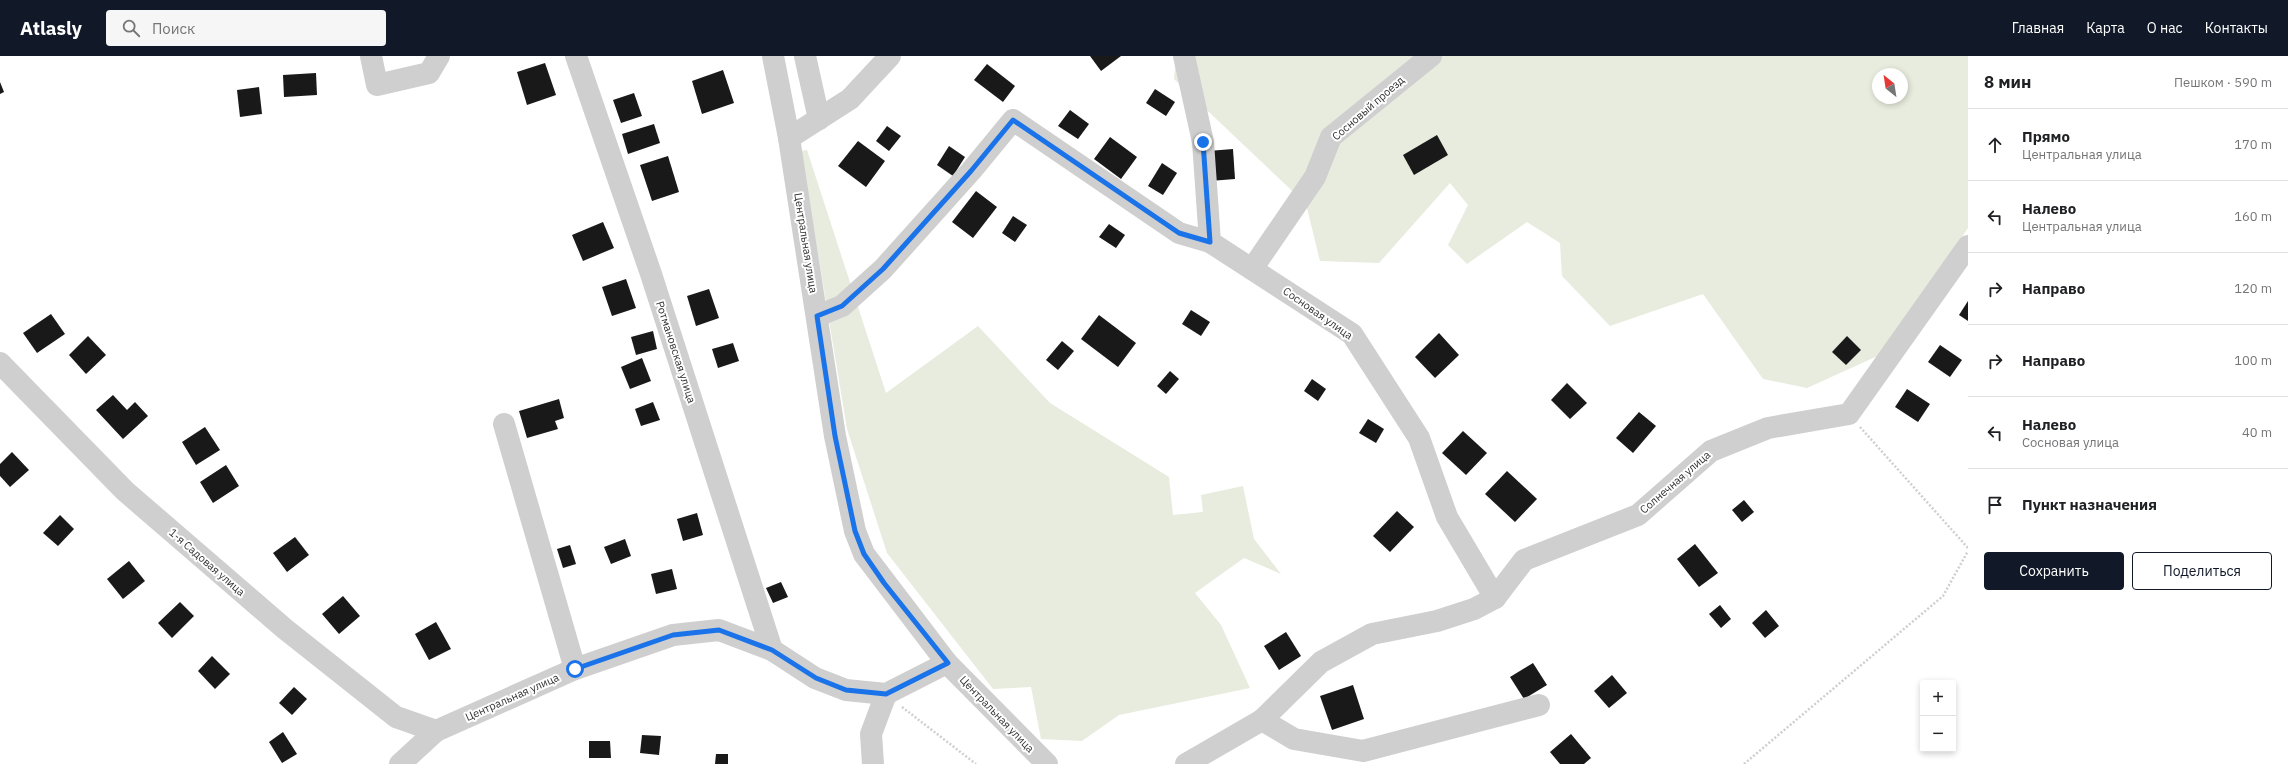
<!DOCTYPE html>
<html lang="ru">
<head>
<meta charset="utf-8">
<style>
  :root { --surface:#fff; --page:#f6f6f6; --text:#202124; --muted:#757577; --line:#e0e0e0; --accent:#111827 }
  body { margin:0; font-family:"IBM Plex Sans",sans-serif; background:var(--page); color:var(--text) }
  .controls { position:absolute; right:12px; bottom:12px; display:grid; overflow:hidden; border-radius:4px; box-shadow:0 2px 6px #0003 }
  .controls button { width:36px; height:36px; display:grid; place-items:center; padding:0; border:0; border-bottom:1px solid var(--line); background:var(--surface); color:var(--text); font:20px sans-serif }
  .compass { position:absolute; left:1872px; top:12px; width:36px; height:36px; border-radius:50%; background:var(--surface); box-shadow:0 2px 6px #0003; rotate:330deg }
  .stop { position:absolute; width:12px; height:12px; margin:-9px; border:3px solid #1a73e8; border-radius:50%; background:#fff }
  .stop.end { background:#1a73e8; border-color:#fff; box-shadow:0 1px 4px #0008 }
  .list { margin:0; padding:0; list-style:none }
  h2 { display:flex; justify-content:space-between; align-items:center; height:52px; margin:0; padding:0 16px; font-size:17px }
  h2 small { font-size:13px; font-weight:400; color:var(--muted) }
  .list li { display:grid; grid-template-columns:26px 1fr auto; gap:12px; align-items:center; box-sizing:border-box; height:72px; padding:0 16px; border-top:1px solid var(--line) }
  .list b { display:block; font-size:15px; white-space:nowrap }
  .list p { margin:0; font-size:13px; white-space:nowrap; color:var(--muted) }
  .list em { font-size:13px; font-style:normal; color:var(--muted) }
  .actions { display:flex; gap:8px; padding:12px 16px }
  .actions a { flex:1; padding:9px 0; border:1px solid var(--accent); border-radius:4px; text-align:center; font-size:14px; color:var(--accent) }
  .actions .main { background:var(--accent); color:#fff }
  .icon { flex:none; width:22px; height:22px; fill:none; stroke:currentColor; stroke-width:2; stroke-linecap:round; stroke-linejoin:round }
  .map { position:relative; flex:none; width:1968px; height:708px; overflow:hidden }
  header { display:flex; align-items:center; gap:24px; box-sizing:border-box; height:56px; padding:0 20px; background:var(--accent); color:#fff }
  header strong { font-size:19px }
  nav { display:flex; gap:22px; margin-inline-start:auto; font-size:14px }
  .search { width:280px; height:36px; background:var(--page); display:flex; align-items:center; gap:10px; box-sizing:border-box; padding:0 14px; border-radius:4px; color:var(--muted); font-size:15px }
  main { display:flex }
  aside { flex:1; background:var(--surface) }
  .map>svg:first-child { display:block }
  .green { fill:#e7ecde; fill-rule:evenodd }
  .building { fill:#191919 }
  .lines { fill:none; stroke-linecap:round; stroke-linejoin:round }
  .path { stroke:#cfcfcf; stroke-width:2.5; stroke-dasharray:2 2; stroke-linecap:butt }
  .minor { stroke:#cfcfcf; stroke-width:22 }
  .route { stroke:#1a73e8; stroke-width:5 }
  .labels { text-anchor:middle; dominant-baseline:central; stroke-width:4; stroke-linejoin:round; paint-order:stroke }
  .street-label { font-size:11px; fill:#323232; stroke:#fff }
</style>
</head>
<body>
<header>
<strong>Atlasly</strong>
<div class="search"><svg class="icon" aria-label="search" viewBox="0 0 24 24"><circle cx="10" cy="10" r="6"/><path d="M15 15l6 6"/></svg>Поиск</div>
<nav><a>Главная</a><a>Карта</a><a>О нас</a><a>Контакты</a></nav>
</header>
<main>
<div class="map">
<svg width="1968" height="708" viewBox="0 0 1968 708">
  <rect width="100%" height="100%" fill="#fff"/>
  <!-- green -->
  <g class="green">
    <path d="M1176,0H1968V172L1882,298L1807,332L1763,323L1703,238L1610,270L1562,220L1560,187L1527,166L1467,208L1448,189L1468,149L1450,127L1379,207L1320,205L1306,148L1174,23ZM1878,18H1902V42H1878Z"/>
    <polygon points="807,94 886,337 978,270 1050,347 1169,421 1173,459 1203,456 1201,439 1243,430 1254,483 1281,518 1244,502 1195,537 1221,569 1250,632 1119,659 1082,685 1041,683 1031,631 993,633 887,497 847,373 801,95"/>
  </g>
  <!-- building -->
  <g class="building">
    <polygon points="1090,0 1121,0 1101,15"/>
    <polygon points="545,7 556,39 527,49 517,16"/>
    <polygon points="987,8 1015,30 1003,46 974,24"/>
    <polygon points="723,14 734,47 702,58 692,25"/>
    <polygon points="316,17 317,39 284,41 283,19"/>
    <polygon points="0,26 4,36 0,38"/>
    <polygon points="259,31 262,58 240,61 237,34"/>
    <polygon points="1155,33 1175,46 1166,60 1146,47"/>
    <polygon points="634,37 642,60 621,67 613,44"/>
    <polygon points="1070,54 1089,68 1078,83 1058,70"/>
    <polygon points="654,68 660,87 628,98 622,78"/>
    <polygon points="887,70 901,80 889,95 876,85"/>
    <polygon points="1437,79 1448,99 1414,119 1403,99"/>
    <polygon points="1110,81 1137,101 1121,123 1094,103"/>
    <polygon points="858,85 885,105 866,131 838,110"/>
    <polygon points="949,90 965,101 953,120 937,109"/>
    <polygon points="1233,93 1235,123 1210,125 1208,95"/>
    <polygon points="668,100 679,136 652,145 640,109"/>
    <polygon points="1162,107 1177,117 1163,139 1148,130"/>
    <polygon points="976,135 997,151 973,182 952,166"/>
    <polygon points="1013,160 1027,169 1015,186 1002,177"/>
    <polygon points="603,166 614,192 583,205 572,179"/>
    <polygon points="1109,168 1125,179 1116,192 1099,181"/>
    <polygon points="626,223 636,252 612,260 602,231"/>
    <polygon points="709,233 719,262 696,270 687,240"/>
    <polygon points="1968,245 1968,265 1959,259"/>
    <polygon points="1191,254 1210,266 1201,280 1182,268"/>
    <polygon points="51,258 65,278 37,297 23,277"/>
    <polygon points="1099,259 1136,287 1118,311 1081,283"/>
    <polygon points="653,275 657,293 636,299 631,281"/>
    <polygon points="1439,277 1459,299 1435,322 1415,301"/>
    <polygon points="88,280 106,299 86,318 69,299"/>
    <polygon points="1847,280 1861,294 1846,309 1832,296"/>
    <polygon points="1062,285 1074,295 1058,314 1046,304"/>
    <polygon points="733,287 739,305 718,312 712,293"/>
    <polygon points="1940,289 1962,304 1950,321 1928,306"/>
    <polygon points="642,302 651,325 630,333 621,311"/>
    <polygon points="1170,315 1179,323 1166,338 1157,330"/>
    <polygon points="1312,323 1326,333 1318,345 1304,335"/>
    <polygon points="1567,327 1587,347 1570,363 1551,344"/>
    <polygon points="1907,333 1930,348 1918,366 1895,351"/>
    <polygon points="113,339 127,354 135,346 148,360 123,383 96,354"/>
    <polygon points="559,343 564,362 555,365 558,373 527,382 519,355"/>
    <polygon points="653,346 660,364 641,370 635,353"/>
    <polygon points="1639,356 1656,370 1633,397 1616,382"/>
    <polygon points="1368,363 1384,373 1376,387 1359,377"/>
    <polygon points="205,371 220,394 196,409 182,386"/>
    <polygon points="1463,375 1487,397 1466,419 1442,397"/>
    <polygon points="12,396 29,414 10,431 0,420 0,408"/>
    <polygon points="226,409 239,430 213,447 200,426"/>
    <polygon points="1507,415 1537,443 1515,466 1485,438"/>
    <polygon points="1744,444 1754,456 1742,466 1732,454"/>
    <polygon points="1397,455 1414,471 1390,496 1373,480"/>
    <polygon points="697,457 703,479 683,485 677,463"/>
    <polygon points="60,459 74,473 58,490 43,477"/>
    <polygon points="295,481 309,499 287,516 273,497"/>
    <polygon points="625,483 631,500 611,508 604,491"/>
    <polygon points="1695,488 1718,517 1699,531 1677,503"/>
    <polygon points="570,489 576,508 563,512 557,493"/>
    <polygon points="129,505 145,525 123,543 107,523"/>
    <polygon points="672,513 677,533 656,538 651,518"/>
    <polygon points="781,526 788,541 773,547 766,532"/>
    <polygon points="343,540 360,560 339,578 322,558"/>
    <polygon points="180,546 194,560 172,582 158,567"/>
    <polygon points="1720,549 1731,563 1721,572 1709,558"/>
    <polygon points="1766,554 1779,570 1765,582 1752,567"/>
    <polygon points="436,566 451,593 429,604 415,578"/>
    <polygon points="1286,576 1301,600 1279,614 1264,590"/>
    <polygon points="212,600 230,618 215,633 198,615"/>
    <polygon points="1533,607 1547,629 1524,643 1510,621"/>
    <polygon points="1612,619 1627,637 1609,652 1594,635"/>
    <polygon points="1353,629 1364,663 1332,674 1320,640"/>
    <polygon points="294,631 307,643 292,659 279,647"/>
    <polygon points="283,676 297,698 282,707 269,686"/>
    <polygon points="1571,678 1591,702 1584,708 1560,708 1550,696"/>
    <polygon points="642,679 661,680 659,699 640,697"/>
    <polygon points="589,685 610,685 611,702 589,702"/>
    <polygon points="716,698 728,698 728,708 715,708"/>
  </g>
  <g class="lines">
    <!-- path -->
    <g class="path">
      <polyline points="1860,371 1968,492"/>
      <polyline points="902,651 976,708"/>
      <polyline points="1744,708 1943,540 1968,495"/>
    </g>
    <!-- minor -->
    <g class="minor">
      <polyline points="371,0 377,29 429,17 439,0"/>
      <polyline points="576,0 651,218 772,594"/>
      <polyline points="773,0 789,82 835,380 855,475 864,498 947,607 1047,708"/>
      <polyline points="805,0 819,63"/>
      <polyline points="1184,0 1203,86 1210,186 1352,278 1419,382 1447,461 1495,542"/>
      <polyline points="789,82 850,43 890,0"/>
      <polyline points="1252,213 1315,121 1331,81 1431,0"/>
      <polyline points="817,260 842,250 883,213 971,115 1013,64 1179,177 1210,186"/>
      <polyline points="0,307 125,435 285,573 396,661 436,675"/>
      <polyline points="504,368 575,613"/>
      <polyline points="1262,664 1294,683 1363,695 1539,649"/>
      <polyline points="400,708 436,675 575,613 673,579 719,574 772,594 815,622 846,634 886,638 947,607"/>
      <polyline points="873,708 871,678 886,638"/>
      <polyline points="1186,708 1262,664 1321,606 1372,578 1437,565 1474,553 1495,542 1524,504 1638,459 1711,395 1768,372 1849,358 1968,190"/>
    </g>
  </g>
  <g class="lines">
    <!-- route -->
    <polyline class="route" points="575,613 673,579 719,574 772,594 816,622 846,634 886,638 948,607 884,527 864,498 855,475 835,380 817,260 842,250 883,213 971,115 1013,64 1179,177 1210,186 1203,86"/>
  </g>
  <g class="labels">
    <!-- street labels -->
    <g class="street-label">
      <text transform="translate(1368 52) rotate(-41)">Сосновый проезд</text>
      <text transform="translate(806 187) rotate(81)">Центральная улица</text>
      <text transform="translate(1318 257) rotate(35)">Сосновая улица</text>
      <text transform="translate(676 296) rotate(72)">Ротмановская улица</text>
      <text transform="translate(1675 426) rotate(-41)">Солнечная улица</text>
      <text transform="translate(207 506) rotate(41)">1-я Садовая улица</text>
      <text transform="translate(512 641) rotate(-24)">Центральная улица</text>
      <text transform="translate(997 658) rotate(46)">Центральная улица</text>
    </g>
  </g>
</svg>
<div class="controls">
<button>+</button>
<button>−</button>
</div>
<svg class="compass" viewBox="-18 -18 36 36"><path d="M0-13l5 13h-10z" fill="#e53935"/><path d="M0 13l5-13h-10z" fill="#757577"/></svg>
<div class="stop" style="left:575px;top:613px"></div>
<div class="stop end" style="left:1203px;top:86px"></div>
</div>
<aside>
<h2>8 мин<small>Пешком · 590 m</small></h2>
<ul class="list">
<li><svg class="icon" aria-label="ahead" viewBox="0 0 24 24"><path d="M12 20V5M6 11l6-6 6 6"/></svg><div><b>Прямо</b><p>Центральная улица</p></div><em>170 m</em></li>
<li><svg class="icon" aria-label="left" viewBox="0 0 24 24"><path d="M17 20v-9H6M10 6l-5 5 5 5"/></svg><div><b>Налево</b><p>Центральная улица</p></div><em>160 m</em></li>
<li><svg class="icon" aria-label="right" viewBox="0 0 24 24"><path d="M7 20v-9h11M14 6l5 5-5 5"/></svg><div><b>Направо</b></div><em>120 m</em></li>
<li><svg class="icon" aria-label="right" viewBox="0 0 24 24"><path d="M7 20v-9h11M14 6l5 5-5 5"/></svg><div><b>Направо</b></div><em>100 m</em></li>
<li><svg class="icon" aria-label="left" viewBox="0 0 24 24"><path d="M17 20v-9H6M10 6l-5 5 5 5"/></svg><div><b>Налево</b><p>Сосновая улица</p></div><em>40 m</em></li>
<li><svg class="icon" aria-label="arrive" viewBox="0 0 24 24"><path d="M6 21V4h12l-3 4 3 4H6"/></svg><div><b>Пункт назначения</b></div></li>
</ul>
<div class="actions"><a class="main">Сохранить</a><a>Поделиться</a></div>
</aside>
</main>
</body>
</html>
